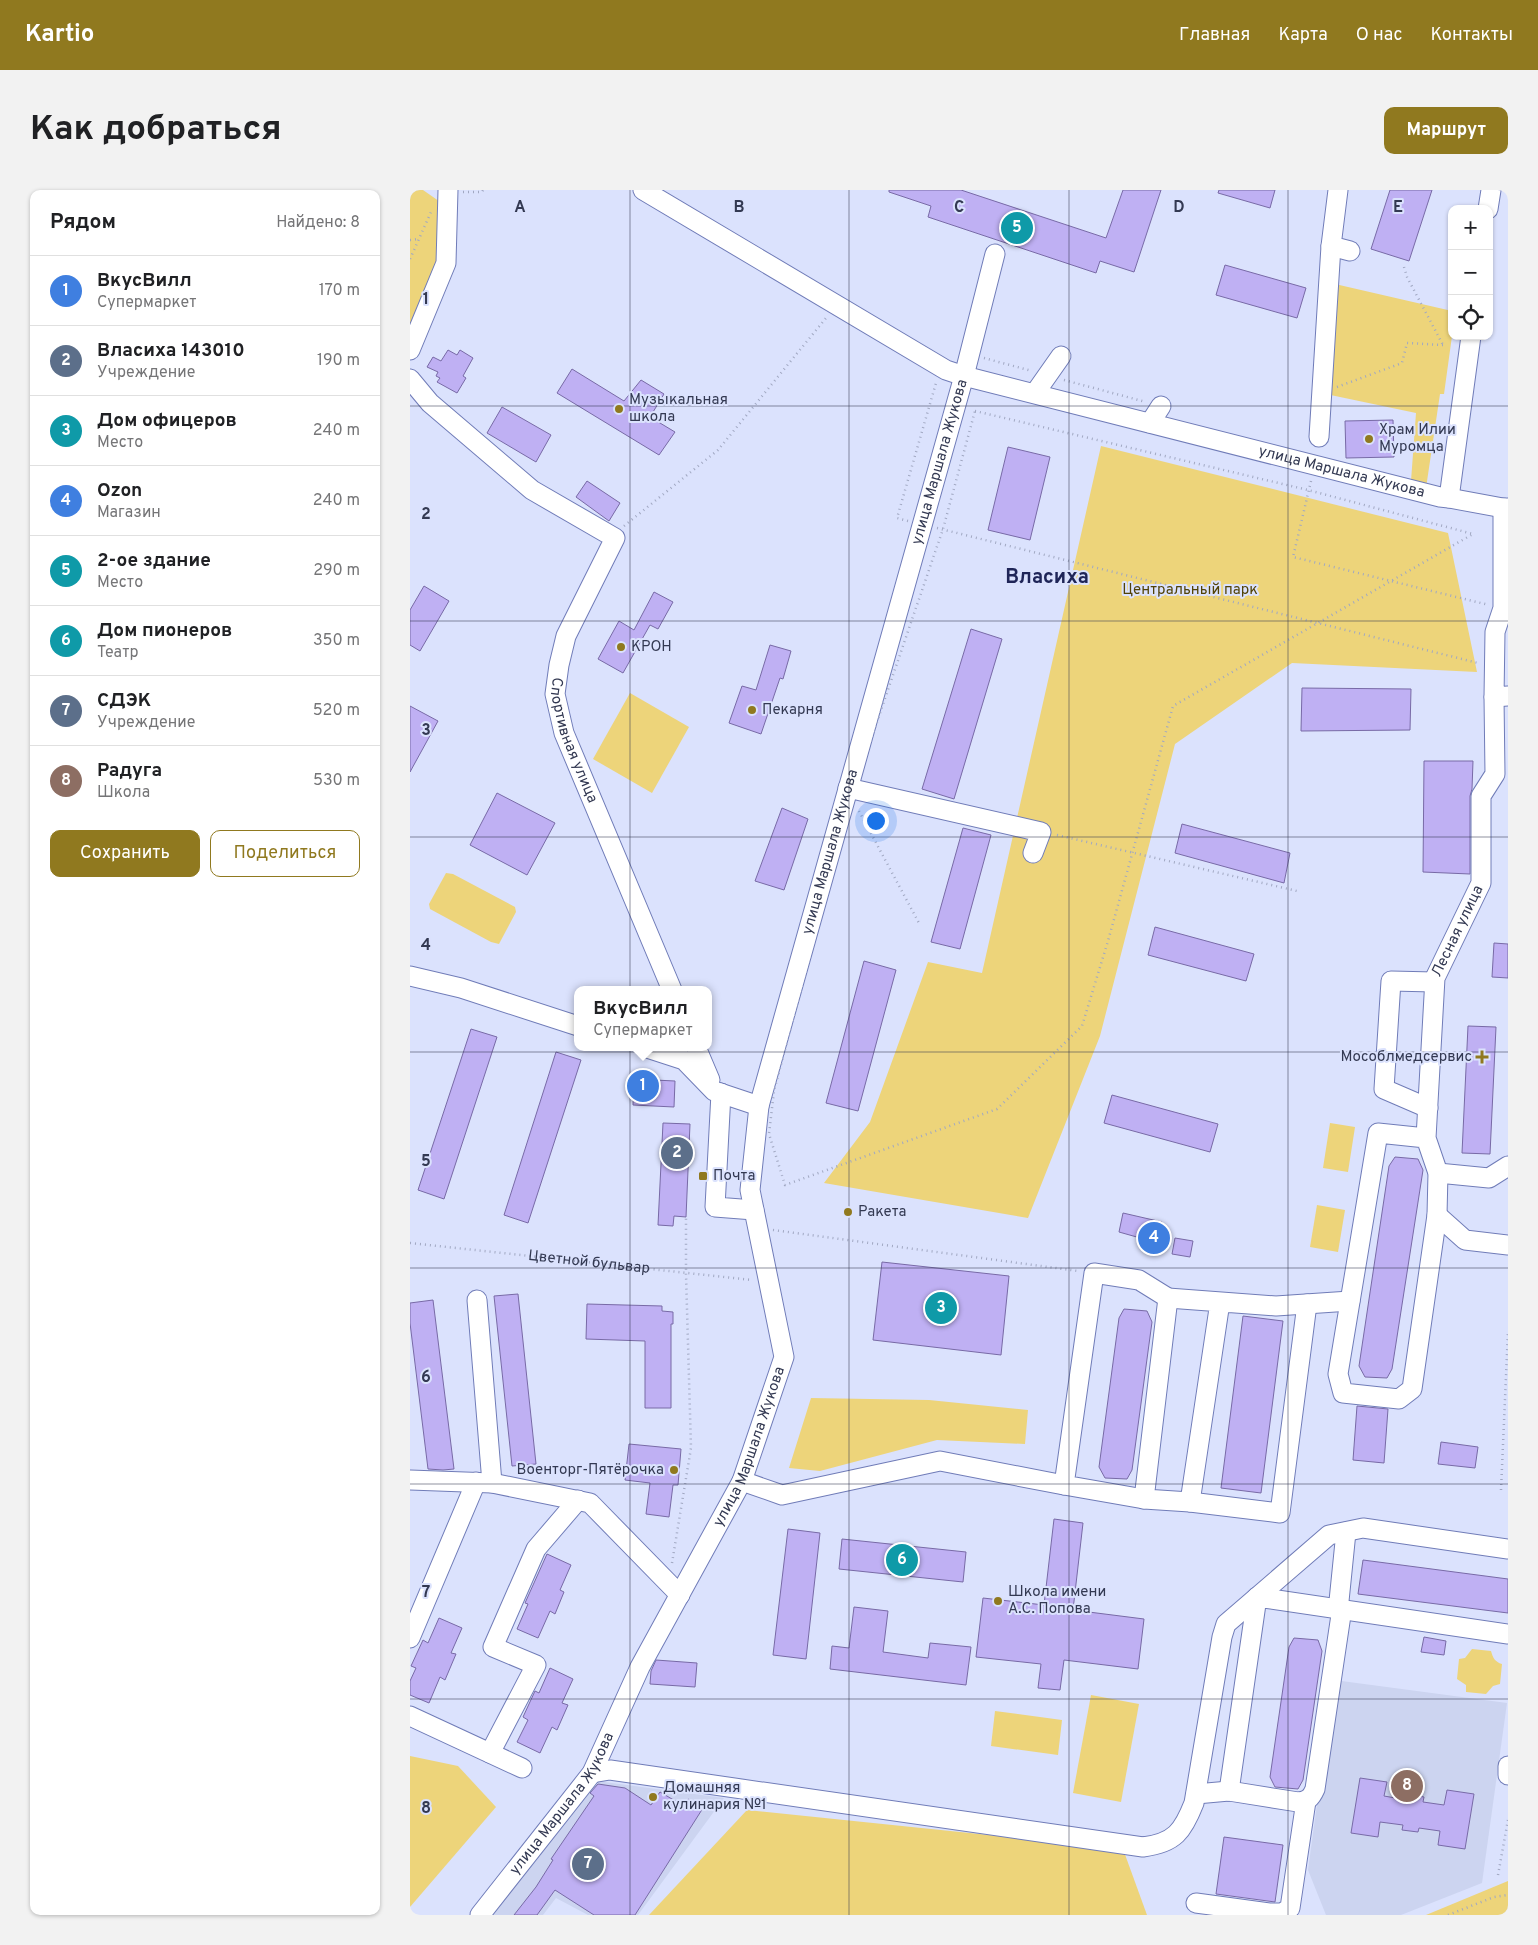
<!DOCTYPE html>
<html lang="ru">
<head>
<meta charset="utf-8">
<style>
  :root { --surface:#fff; --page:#f2f2f2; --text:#202124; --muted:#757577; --line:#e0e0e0; --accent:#90791f }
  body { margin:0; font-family:Overpass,sans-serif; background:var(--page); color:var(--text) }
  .controls { position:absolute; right:15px; top:15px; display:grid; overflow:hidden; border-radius:10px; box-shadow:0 1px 4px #0004 }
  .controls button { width:45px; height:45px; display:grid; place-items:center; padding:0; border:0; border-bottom:1px solid var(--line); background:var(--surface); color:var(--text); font:25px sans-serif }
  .you { position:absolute; left:465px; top:630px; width:18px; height:18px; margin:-12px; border:4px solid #fff; border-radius:50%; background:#1a73e8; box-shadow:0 0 0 8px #1a73e833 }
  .badge { display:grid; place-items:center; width:32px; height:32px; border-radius:50%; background:var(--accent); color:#fff; font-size:16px; font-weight:700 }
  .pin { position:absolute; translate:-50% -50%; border:2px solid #fff; box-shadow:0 1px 5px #0006 }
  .popup { position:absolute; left:164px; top:796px; width:138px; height:65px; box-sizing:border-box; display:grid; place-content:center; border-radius:10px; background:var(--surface); filter:drop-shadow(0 1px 4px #0005); font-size:16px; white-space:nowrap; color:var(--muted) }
  .popup b { font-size:19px; color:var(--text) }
  .popup::after { content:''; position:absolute; left:50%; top:100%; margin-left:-10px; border:10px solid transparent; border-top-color:var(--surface) }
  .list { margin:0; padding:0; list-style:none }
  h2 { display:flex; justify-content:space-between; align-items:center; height:65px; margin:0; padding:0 20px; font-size:21px }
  h2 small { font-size:16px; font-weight:400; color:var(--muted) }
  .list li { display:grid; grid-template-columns:32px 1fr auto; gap:15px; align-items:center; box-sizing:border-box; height:70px; padding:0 20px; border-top:1px solid var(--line) }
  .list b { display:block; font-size:19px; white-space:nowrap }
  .list p { margin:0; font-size:16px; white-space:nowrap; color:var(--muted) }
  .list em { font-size:16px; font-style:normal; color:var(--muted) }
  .actions { display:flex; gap:10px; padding:15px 20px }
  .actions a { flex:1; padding:11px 0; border:1px solid var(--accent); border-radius:10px; text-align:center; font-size:18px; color:var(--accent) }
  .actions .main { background:var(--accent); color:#fff }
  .icon { flex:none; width:28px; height:28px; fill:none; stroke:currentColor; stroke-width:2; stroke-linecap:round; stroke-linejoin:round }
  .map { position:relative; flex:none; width:1098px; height:1725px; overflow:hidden; border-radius:10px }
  header { display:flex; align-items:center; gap:30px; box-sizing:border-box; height:70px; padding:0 25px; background:var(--accent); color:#fff }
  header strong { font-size:24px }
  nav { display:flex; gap:28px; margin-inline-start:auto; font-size:18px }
  .intro { display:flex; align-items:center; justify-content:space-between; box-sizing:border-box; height:120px; padding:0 30px }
  h1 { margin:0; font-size:35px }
  .button { padding:12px 22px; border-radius:10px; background:var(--accent); color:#fff; font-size:18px; font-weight:700 }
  main { display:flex; gap:30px; padding:0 30px }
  aside { flex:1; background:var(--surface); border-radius:10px; box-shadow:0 1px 4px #0004 }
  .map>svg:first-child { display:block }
  .built { fill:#ccd4f0 }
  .green { fill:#edd47a }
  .building { fill:#bfb0f3; stroke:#786aa6 }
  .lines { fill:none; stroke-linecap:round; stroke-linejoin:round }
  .minor-casing { stroke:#707cb8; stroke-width:21 }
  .path { stroke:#a1a8c2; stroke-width:2.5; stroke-dasharray:1 4; stroke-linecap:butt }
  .minor { stroke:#fff; stroke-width:19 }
  .grid { fill:none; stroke:#333952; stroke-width:1; stroke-opacity:0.55 }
  .poi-dot { fill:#90791f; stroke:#dbe2fd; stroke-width:2 }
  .labels { text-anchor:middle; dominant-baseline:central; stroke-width:4; stroke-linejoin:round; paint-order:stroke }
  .poi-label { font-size:15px; fill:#333952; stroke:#dbe2fd; text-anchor:start }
  .street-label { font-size:15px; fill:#333952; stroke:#dbe2fd }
  .park-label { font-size:15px; fill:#514206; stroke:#dbe2fd }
  .district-label { font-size:20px; font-weight:bold; fill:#1f2558; stroke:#dbe2fd }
  .grid-label { font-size:16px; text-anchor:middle; font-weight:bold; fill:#333952; stroke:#dbe2fd; stroke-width:4; stroke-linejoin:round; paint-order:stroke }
</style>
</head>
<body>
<header>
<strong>Kartio</strong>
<nav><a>Главная</a><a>Карта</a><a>О нас</a><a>Контакты</a></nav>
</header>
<div class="intro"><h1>Как добраться</h1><a class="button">Маршрут</a></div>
<main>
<aside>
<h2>Рядом<small>Найдено: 8</small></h2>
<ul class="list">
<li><span class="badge" style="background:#3f7fe0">1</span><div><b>ВкусВилл</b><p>Супермаркет</p></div><em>170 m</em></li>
<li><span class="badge" style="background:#5c6f8a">2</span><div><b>Власиха 143010</b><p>Учреждение</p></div><em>190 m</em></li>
<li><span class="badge" style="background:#0f9aa8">3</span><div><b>Дом офицеров</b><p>Место</p></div><em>240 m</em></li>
<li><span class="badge" style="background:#3f7fe0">4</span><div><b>Ozon</b><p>Магазин</p></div><em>240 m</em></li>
<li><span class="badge" style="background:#0f9aa8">5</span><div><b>2-ое здание</b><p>Место</p></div><em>290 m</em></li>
<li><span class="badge" style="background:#0f9aa8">6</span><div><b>Дом пионеров</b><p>Театр</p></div><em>350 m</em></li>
<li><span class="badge" style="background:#5c6f8a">7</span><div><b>СДЭК</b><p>Учреждение</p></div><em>520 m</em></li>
<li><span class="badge" style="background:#8d6e63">8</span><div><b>Радуга</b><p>Школа</p></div><em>530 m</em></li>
</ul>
<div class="actions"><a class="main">Сохранить</a><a>Поделиться</a></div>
</aside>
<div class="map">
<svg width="1098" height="1725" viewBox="0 0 1098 1725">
  <rect width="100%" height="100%" fill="#dbe2fd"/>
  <!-- built -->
  <g class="built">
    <polygon points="924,1490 1097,1513 1072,1693 991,1725 916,1725 898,1680"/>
    <polygon points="180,1590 314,1608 228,1725 178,1725 146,1708 133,1725 78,1725"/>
  </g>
  <!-- green -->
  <g class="green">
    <polygon points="0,0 13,0 46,23 0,138"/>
    <polygon points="925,94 1042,121 1042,146 1034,204 1030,204 1016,298 1001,291 1006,223 911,203"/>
    <polygon points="691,256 1038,343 1067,482 882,473 765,554 690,846 618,1028 414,993 460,932 518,772 572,783"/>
    <polygon points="220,503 279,537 242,603 183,569"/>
    <polygon points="36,683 43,684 105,717 106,722 89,754 81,752 20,719 19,714"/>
    <polygon points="920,933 945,937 938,982 913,978"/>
    <polygon points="907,1015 935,1020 928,1062 900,1057"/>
    <polygon points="401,1208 519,1210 618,1220 615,1254 527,1250 410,1281 379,1278"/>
    <path d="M1062,1459L1081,1461C1083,1468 1085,1472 1092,1474L1090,1494L1083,1496L1076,1504L1056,1502V1495L1047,1489L1049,1469L1055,1468Z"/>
    <polygon points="681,1505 729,1514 711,1612 663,1603"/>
    <polygon points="585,1521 652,1530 648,1565 581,1556"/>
    <polygon points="0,1566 48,1576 86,1617 0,1717"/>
    <polygon points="337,1620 713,1659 737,1725 239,1725"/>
    <polygon points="1098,1691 1098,1725 1016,1725"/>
  </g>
  <!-- building -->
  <g class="building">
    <polygon points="479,0 551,0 696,48 713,0 751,0 724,82 690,71 686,83 518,27 521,16 479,2"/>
    <polygon points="809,0 865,0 860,18 808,3"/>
    <polygon points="980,0 1022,0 999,71 961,59"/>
    <polygon points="815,75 896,98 887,128 806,105"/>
    <polygon points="38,160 47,165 50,160 63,168 53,186 56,188 47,203 27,192 30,188 26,186 28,182 17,177 23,167 31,171"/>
    <polygon points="162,179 214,211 231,190 254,204 240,227 265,242 249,265 147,203"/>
    <polygon points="92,217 141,245 126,272 77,243"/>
    <polygon points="983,230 984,267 936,268 935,231"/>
    <polygon points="598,257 640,267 620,350 578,340"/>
    <polygon points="177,291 210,313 199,331 166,307"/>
    <polygon points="14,396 39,411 10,461 0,455 0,420"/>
    <polygon points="244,402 263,412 248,439 240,435 213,483 188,469 209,431 224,440"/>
    <polygon points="561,439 592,449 544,609 512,599"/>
    <polygon points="360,455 381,461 373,489 370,488 351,544 319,533 332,496 346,500"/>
    <polygon points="892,498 1001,499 1000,540 891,541"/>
    <polygon points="0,516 28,531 0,582"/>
    <polygon points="1014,571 1063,571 1062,599 1060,606 1060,684 1013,682"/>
    <polygon points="87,603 145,633 117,685 60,655"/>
    <polygon points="372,618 398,629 374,700 345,691"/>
    <polygon points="772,634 880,663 874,693 765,663"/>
    <polygon points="553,638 581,645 550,759 521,752"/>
    <polygon points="745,737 844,764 836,791 738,765"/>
    <polygon points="1084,753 1098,754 1098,788 1082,787"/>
    <polygon points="454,771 486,780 448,921 416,913"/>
    <polygon points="1058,836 1086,837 1080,964 1052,963"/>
    <polygon points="61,839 87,847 34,1009 8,1000"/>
    <polygon points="146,862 171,870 118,1033 94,1025"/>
    <polygon points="224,889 265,891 264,917 223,915"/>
    <polygon points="702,905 808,934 800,962 694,933"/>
    <polygon points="253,933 280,934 276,1027 264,1026 263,1036 248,1035"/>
    <polygon points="985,967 1008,969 1013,980 982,1179 977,1188 955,1187 949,1176 979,976"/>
    <polygon points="713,1023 752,1032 748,1053 709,1042"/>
    <polygon points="765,1048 783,1051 780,1067 762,1064"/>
    <polygon points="472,1072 599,1086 591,1165 463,1150"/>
    <polygon points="108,1104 126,1274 102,1276 84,1106"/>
    <polygon points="23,1110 44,1279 33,1280 18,1279 0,1133 0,1113"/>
    <polygon points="177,1114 252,1116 252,1121 263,1122 263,1134 261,1134 261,1218 235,1218 235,1151 176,1149"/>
    <polygon points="714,1119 737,1121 742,1132 722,1280 717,1289 695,1288 689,1277 709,1128"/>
    <polygon points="833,1126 873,1131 851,1303 811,1298"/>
    <polygon points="947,1216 978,1219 974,1273 943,1270"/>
    <polygon points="1031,1252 1068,1257 1065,1278 1028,1274"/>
    <polygon points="219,1254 271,1259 268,1295 263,1295 259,1327 236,1324 240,1293 215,1290"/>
    <polygon points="644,1329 673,1333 663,1420 734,1429 728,1479 654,1470 650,1500 628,1498 631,1474 566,1467 573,1408 634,1415"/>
    <polygon points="378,1339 410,1343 396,1469 363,1465"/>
    <polygon points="432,1349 556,1362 553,1392 429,1379"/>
    <polygon points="137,1364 161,1375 150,1400 154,1402 145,1424 140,1421 128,1448 107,1439 118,1414 115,1413"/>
    <polygon points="953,1370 1098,1389 1098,1423 948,1404"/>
    <polygon points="444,1417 478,1421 473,1462 518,1468 520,1453 561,1457 556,1495 420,1479 422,1456 439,1458"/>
    <polygon points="29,1428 52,1438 41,1463 46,1464 35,1490 30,1487 19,1513 0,1505 0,1491 6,1478 1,1476 13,1450 18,1453"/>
    <polygon points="1014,1447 1036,1451 1034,1465 1011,1462"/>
    <polygon points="884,1448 908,1450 912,1461 893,1590 888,1599 865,1597 860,1587 879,1457"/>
    <polygon points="246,1470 287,1473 285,1497 240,1494 241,1481"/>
    <polygon points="140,1478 163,1489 152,1513 158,1515 147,1540 142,1537 130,1563 107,1552 118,1530 113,1527 125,1501 129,1503"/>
    <polygon points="950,1588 977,1592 974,1606 997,1610 998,1604 1014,1607 1013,1612 1034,1615 1037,1600 1064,1604 1055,1659 1028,1655 1030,1641 1009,1638 1008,1642 992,1640 993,1635 970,1632 968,1647 941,1643"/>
    <polygon points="188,1594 215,1598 241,1615 250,1602 274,1616 278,1609 293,1618 225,1725 184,1725 145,1700 127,1725 104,1725 126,1697 143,1670 141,1669 184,1606 180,1603"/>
    <polygon points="814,1647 873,1655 865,1712 806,1704"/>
  </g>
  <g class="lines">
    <defs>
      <g id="minor">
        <path id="s2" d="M233,0L536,180L554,186L1030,307L1039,308L1061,146"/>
        <polyline points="928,0 921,56 940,61"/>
        <polyline points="1078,19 1081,0"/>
        <polyline points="0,160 36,73 38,0"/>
        <path id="s3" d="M0,189L20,213L122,300L205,348L156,446L149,475L145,504L154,543L262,800"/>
        <polyline points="625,203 651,166"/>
        <polyline points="740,233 751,216"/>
        <polyline points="909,247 921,56"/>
        <polyline points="1039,308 1093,318 1098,318"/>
        <polyline points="1093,318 1093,418 1085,442 1084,507 1098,506"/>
        <polyline points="438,598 631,642 623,663"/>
        <polyline points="0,786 51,798 168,836"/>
        <polyline points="234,857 274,870 304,901 349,916"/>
        <polyline points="286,857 300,890"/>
        <polyline points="311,903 305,1017 344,1020"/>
        <polyline points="1018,918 974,899 981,791 1024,792"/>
        <path id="s4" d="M1016,948L968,943L928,1184L933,1203L989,1209L1002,1199L1027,1025L1028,983L1016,948L1025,788L1071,693V606L1085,584L1084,507"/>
        <polyline points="1028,983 1079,988 1098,976"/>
        <polyline points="1027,1025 1055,1050 1098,1055"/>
        <polyline points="67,1110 82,1293"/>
        <polyline points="810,1112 780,1312 734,1309 758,1108 866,1116 940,1111"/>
        <polyline points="0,1290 82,1293 180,1313 270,1405"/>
        <polyline points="332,1291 372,1305 530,1271 654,1295"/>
        <polyline points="734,1309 654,1295 684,1083 729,1090 758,1108"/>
        <polyline points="780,1312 870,1323 897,1114"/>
        <polyline points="0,1448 66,1292"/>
        <polyline points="0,1526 112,1578"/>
        <polyline points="80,1563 126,1475 83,1457 126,1359 168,1310"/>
        <polyline points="1098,1576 1098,1585"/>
        <path d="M182,1583L200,1580L733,1657C765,1653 773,1641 784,1613L812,1447L816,1434L919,1345L953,1338L1098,1359"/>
        <polyline points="819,1601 847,1407 1098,1444"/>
        <path d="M786,1604L819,1601L888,1612C898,1611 901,1608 905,1599L931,1425L929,1411L936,1342"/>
        <polyline points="786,1713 859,1723 872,1723 880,1718 896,1611"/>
        <path id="s5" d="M70,1725L182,1583L230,1477L332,1291L374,1167L340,1000L349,916L554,186L585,64"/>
      </g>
    </defs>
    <!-- minor casing -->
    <use href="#minor" class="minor-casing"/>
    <!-- path -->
    <g class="path">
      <polyline points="53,2 72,2 73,0"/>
      <polyline points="0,50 9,49"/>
      <polyline points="0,69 21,22"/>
      <polyline points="994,77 997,87 1033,155"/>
      <polyline points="574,168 622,181"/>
      <polyline points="654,190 736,212"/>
      <polyline points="927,197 992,173 997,153 1033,155"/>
      <polygon points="565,221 898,300 1063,344 763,516 698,751 672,836 587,919 375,995 359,944 364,901 444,599 533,339"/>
      <polyline points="901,291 883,367 1079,415"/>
      <polyline points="498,331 487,328 526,193"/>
      <polyline points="214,336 308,260 416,128"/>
      <polyline points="527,338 1068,473"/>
      <polyline points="449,621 510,735"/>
      <polyline points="647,645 887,701"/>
      <polyline points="363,1040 668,1081"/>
      <path id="s1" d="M0,1053L342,1090"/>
      <polyline points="1091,1300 1098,1141"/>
      <polyline points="262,1373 281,1258 276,1084 276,1027"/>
      <polyline points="1088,1685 1098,1630"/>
      <polyline points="1038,1725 1084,1707 1098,1705"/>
    </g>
    <!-- minor -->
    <use href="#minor" class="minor"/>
  </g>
  <!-- grid -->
  <path class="grid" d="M220,0V1725M439,0V1725M659,0V1725M878,0V1725M0,216H1098M0,431H1098M0,647H1098M0,862H1098M0,1078H1098M0,1294H1098M0,1509H1098"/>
  <!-- markers -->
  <g class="poi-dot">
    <circle cx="209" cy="219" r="5"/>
    <circle cx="959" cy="249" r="5"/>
    <circle cx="211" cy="457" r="5"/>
    <circle cx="342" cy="520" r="5"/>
    <path d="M1069.5 859.5h5v5h5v5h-5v5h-5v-5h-5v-5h5z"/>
    <rect x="288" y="981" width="10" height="10" rx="2.5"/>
    <circle cx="438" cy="1022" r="5"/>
    <circle cx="264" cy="1280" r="5"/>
    <circle cx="588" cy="1411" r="5"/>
    <circle cx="243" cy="1607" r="5"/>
  </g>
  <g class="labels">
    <!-- poi labels -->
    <g class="poi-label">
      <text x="219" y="210">Музыкальная<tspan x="219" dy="17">школа</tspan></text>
      <text x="969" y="240">Храм Илии<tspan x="969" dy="17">Муромца</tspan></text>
      <text x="221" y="457">КРОН</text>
      <text x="352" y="520">Пекарня</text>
      <text x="1062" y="867" text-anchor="end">Мособлмедсервис</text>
      <text x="303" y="986">Почта</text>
      <text x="448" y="1022">Ракета</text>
      <text x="254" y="1280" text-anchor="end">Военторг-Пятёрочка</text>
      <text x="598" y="1402">Школа имени<tspan x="598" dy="17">А.С. Попова</tspan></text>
      <text x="253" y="1598">Домашняя<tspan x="253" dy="17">кулинария №1</tspan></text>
    </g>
    <!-- street labels -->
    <g class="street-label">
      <text stroke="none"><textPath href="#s5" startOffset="1564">улица Маршала Жукова</textPath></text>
      <text stroke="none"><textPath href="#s2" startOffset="761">улица Маршала Жукова</textPath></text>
      <text stroke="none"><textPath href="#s3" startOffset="479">Спортивная улица</textPath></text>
      <text stroke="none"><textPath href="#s5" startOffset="1159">улица Маршала Жукова</textPath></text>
      <text stroke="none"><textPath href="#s4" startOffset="852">Лесная улица</textPath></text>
      <text stroke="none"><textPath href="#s1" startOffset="180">Цветной бульвар</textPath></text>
      <text stroke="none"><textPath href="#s5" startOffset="544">улица Маршала Жукова</textPath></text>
      <text stroke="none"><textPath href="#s5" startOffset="139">улица Маршала Жукова</textPath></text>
    </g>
    <!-- park labels -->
    <g class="park-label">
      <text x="780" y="400">Центральный парк</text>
    </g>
    <!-- district labels -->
    <g class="district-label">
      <text x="637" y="388">Власиха</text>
    </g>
  </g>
  <g class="grid-label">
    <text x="110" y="22">A</text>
    <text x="329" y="22">B</text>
    <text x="549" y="22">C</text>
    <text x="769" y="22">D</text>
    <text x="988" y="22">E</text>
    <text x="16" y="114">1</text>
    <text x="16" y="329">2</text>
    <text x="16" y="545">3</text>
    <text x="16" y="760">4</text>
    <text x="16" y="976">5</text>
    <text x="16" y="1192">6</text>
    <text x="16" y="1407">7</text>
    <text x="16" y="1623">8</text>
  </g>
</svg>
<div class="controls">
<button>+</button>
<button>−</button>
<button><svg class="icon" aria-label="locate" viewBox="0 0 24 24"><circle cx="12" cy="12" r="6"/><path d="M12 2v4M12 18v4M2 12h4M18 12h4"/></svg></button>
</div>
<div class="you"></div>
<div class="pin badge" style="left:233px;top:896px;background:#3f7fe0">1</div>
<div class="popup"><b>ВкусВилл</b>Супермаркет</div>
<div class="pin badge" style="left:267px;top:963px;background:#5c6f8a">2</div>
<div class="pin badge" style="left:531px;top:1118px;background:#0f9aa8">3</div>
<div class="pin badge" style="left:744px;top:1048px;background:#3f7fe0">4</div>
<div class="pin badge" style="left:607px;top:38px;background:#0f9aa8">5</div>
<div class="pin badge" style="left:492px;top:1370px;background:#0f9aa8">6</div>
<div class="pin badge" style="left:178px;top:1674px;background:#5c6f8a">7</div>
<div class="pin badge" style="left:997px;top:1596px;background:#8d6e63">8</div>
</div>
</main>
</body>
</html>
